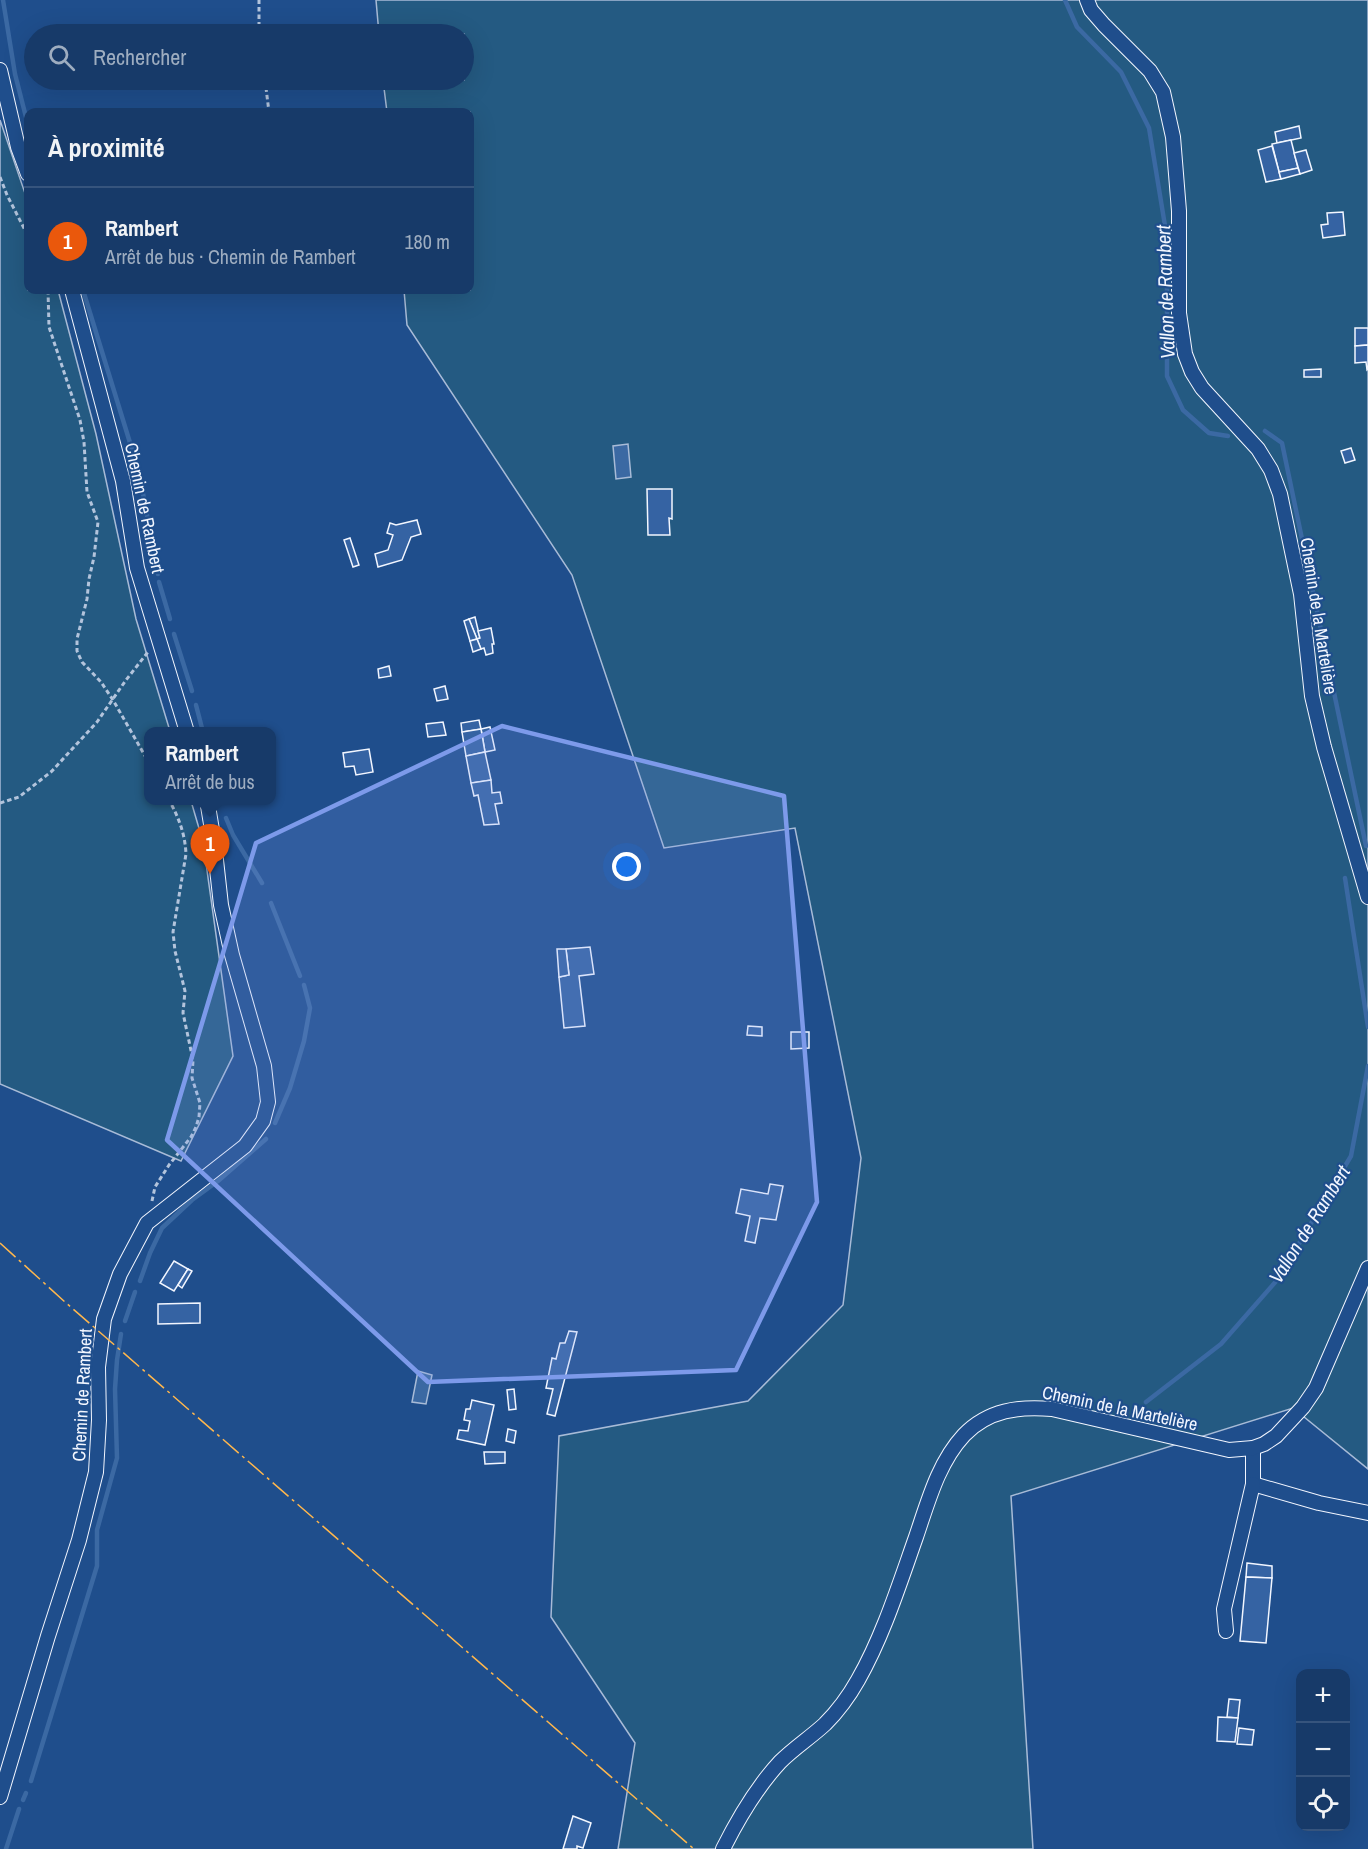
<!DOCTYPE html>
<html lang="fr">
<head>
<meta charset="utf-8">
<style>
  :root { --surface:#173a69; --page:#20416f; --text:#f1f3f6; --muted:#9eadc0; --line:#36547d; --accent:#ea580c }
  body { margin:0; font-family:"Archivo Narrow",sans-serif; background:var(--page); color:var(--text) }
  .controls { position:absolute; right:18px; bottom:18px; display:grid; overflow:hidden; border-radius:12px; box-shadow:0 6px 24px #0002 }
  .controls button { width:54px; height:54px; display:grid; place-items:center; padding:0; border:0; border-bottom:2px solid var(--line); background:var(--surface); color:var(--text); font:30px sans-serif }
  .you { position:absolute; left:627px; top:867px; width:21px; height:21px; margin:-15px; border:4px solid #fff; border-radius:50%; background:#1a73e8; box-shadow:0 0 0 9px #1a73e833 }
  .badge { display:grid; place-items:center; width:39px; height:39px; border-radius:50%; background:var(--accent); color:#fff; font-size:20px; font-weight:700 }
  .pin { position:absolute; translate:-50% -50px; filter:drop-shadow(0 2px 3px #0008) }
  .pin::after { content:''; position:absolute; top:32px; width:21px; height:18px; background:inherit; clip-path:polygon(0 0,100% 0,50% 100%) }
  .popup { position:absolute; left:144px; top:727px; width:132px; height:78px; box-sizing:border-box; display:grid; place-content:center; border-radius:12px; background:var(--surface); filter:drop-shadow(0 2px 4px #0005); font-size:20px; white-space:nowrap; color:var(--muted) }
  .popup b { font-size:22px; color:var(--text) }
  .popup::after { content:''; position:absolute; left:50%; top:100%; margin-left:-12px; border:12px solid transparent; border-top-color:var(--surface) }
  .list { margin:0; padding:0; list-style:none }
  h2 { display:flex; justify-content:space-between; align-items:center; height:78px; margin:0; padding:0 24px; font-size:26px }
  h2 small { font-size:20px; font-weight:400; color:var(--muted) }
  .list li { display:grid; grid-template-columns:39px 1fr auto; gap:18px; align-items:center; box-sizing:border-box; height:108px; padding:0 24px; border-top:2px solid var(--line) }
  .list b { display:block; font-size:22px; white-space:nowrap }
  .list p { margin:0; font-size:20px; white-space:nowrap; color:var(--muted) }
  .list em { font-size:20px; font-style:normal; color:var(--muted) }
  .icon { flex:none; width:33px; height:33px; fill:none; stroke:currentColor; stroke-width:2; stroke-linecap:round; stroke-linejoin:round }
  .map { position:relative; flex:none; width:1368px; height:1849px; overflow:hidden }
  .search { position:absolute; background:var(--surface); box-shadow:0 6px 24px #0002; left:24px; top:24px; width:450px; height:66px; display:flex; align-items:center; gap:15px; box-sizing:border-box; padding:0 21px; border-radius:33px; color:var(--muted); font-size:22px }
  .panel { position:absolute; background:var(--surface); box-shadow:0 6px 24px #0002; left:24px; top:108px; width:450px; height:186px; border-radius:12px }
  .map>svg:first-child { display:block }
  .green { fill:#245a82; stroke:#a8bbd7; stroke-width:1.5 }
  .water { fill:#3b69a3; stroke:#a8bbd7; stroke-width:1.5 }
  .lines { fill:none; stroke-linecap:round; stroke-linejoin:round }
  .stream { stroke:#3b69a3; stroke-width:4.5 }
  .building { fill:#3563a3; stroke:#f2f6ff; stroke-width:1.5 }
  .minor-casing { stroke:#f2f6ff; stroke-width:16 }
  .path { stroke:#b3c4dc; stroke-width:3; stroke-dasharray:4.5 3; stroke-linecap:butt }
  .minor { stroke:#1f4e8c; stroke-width:14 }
  .power { stroke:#ffb74d; stroke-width:1.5; stroke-dasharray:21 4.5 3 4.5; stroke-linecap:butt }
  .marked { fill:#7d9aea; fill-opacity:0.2; stroke:#7d9aea; stroke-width:4.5; stroke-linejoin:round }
  .labels { text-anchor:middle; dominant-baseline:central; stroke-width:4.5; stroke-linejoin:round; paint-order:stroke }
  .street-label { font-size:18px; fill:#f2f6ff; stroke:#1f4e8c }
  .water-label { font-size:20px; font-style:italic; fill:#f2f6ff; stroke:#1f4e8c }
</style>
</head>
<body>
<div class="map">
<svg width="1368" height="1849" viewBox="0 0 1368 1849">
  <rect width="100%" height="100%" fill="#1f4e8c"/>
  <!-- green -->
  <g class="green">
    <polygon points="376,0 1368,0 1368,1469 1293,1408 1011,1496 1033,1849 618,1849 635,1743 551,1617 559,1436 748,1401 843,1305 861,1158 795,828 664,848 572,575 407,325 404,290 470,290 470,112 387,112 383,80 464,80 464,34 379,34"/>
    <polygon points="0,120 28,202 28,290 58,290 96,434 136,619 170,731 148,732 148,800 191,801 203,842 233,1056 181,1161 0,1084"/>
  </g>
  <!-- water -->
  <g class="water">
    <polygon points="628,444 631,477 616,479 613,446"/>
    <polygon points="418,1371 432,1375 426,1404 412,1402"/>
  </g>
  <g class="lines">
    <!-- stream -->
    <g class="stream">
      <polyline points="3,0 15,74 28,125"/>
      <polyline points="1065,0 1077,27 1121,72 1149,128 1167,238 1167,376 1183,410 1209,433 1228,436"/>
      <polyline points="83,290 139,472 158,574"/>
      <polyline points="1265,431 1282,443 1366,846"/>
      <polyline points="159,582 170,619"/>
      <polyline points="174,634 192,691"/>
      <polyline points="196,705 203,732"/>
      <polyline points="226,818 233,835 262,883"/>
      <polyline points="1345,878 1368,1027"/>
      <polyline points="271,903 300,976"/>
      <polyline points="275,1123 290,1088 304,1041 310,1008 304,985"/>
      <polyline points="140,1281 150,1253 162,1228 192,1200 218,1181 266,1139"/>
      <polyline points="125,1321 135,1292"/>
      <polyline points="1146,1402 1221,1344 1278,1279 1351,1156 1368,1066"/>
      <polyline points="31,1781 97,1566 97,1530 117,1458 115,1389 117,1360 121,1334"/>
      <polyline points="23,1800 26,1793"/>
      <polyline points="6,1849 19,1809"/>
    </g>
  </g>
  <!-- building -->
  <g class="building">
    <polygon points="1299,126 1301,138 1277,143 1275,132"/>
    <polygon points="1291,140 1298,168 1279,172 1272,144"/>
    <polygon points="1272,146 1281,179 1266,182 1258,150"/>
    <polygon points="1306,150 1312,170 1300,174 1294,153"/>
    <polygon points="1298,168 1300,174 1281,179 1279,172"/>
    <polygon points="1343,212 1345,235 1323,238 1321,225 1328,224 1327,213"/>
    <polygon points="1355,328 1368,328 1368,345 1355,346"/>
    <polygon points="1368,345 1368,369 1367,370 1366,362 1355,363 1355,346"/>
    <polygon points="1321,369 1321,377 1304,377 1304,370"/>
    <polygon points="1351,448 1355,460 1345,463 1341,451"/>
    <polygon points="647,489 672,489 672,519 669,518 670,535 648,535"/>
    <polygon points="417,520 421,534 411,537 402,560 378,567 375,554 388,550 393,535 387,533 390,523 396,525"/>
    <polygon points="350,538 359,565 353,567 344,540"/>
    <polygon points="475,617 480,638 477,639 469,619"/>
    <polygon points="469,619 477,639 470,641 464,621"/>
    <polygon points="491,628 494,644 492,644 493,653 486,655 484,648 481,649 477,639 480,638 478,631"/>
    <polygon points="477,639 481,649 473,652 470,641"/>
    <polygon points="389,666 391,676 379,678 378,669"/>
    <polygon points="445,686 448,699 437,701 434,689"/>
    <polygon points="479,720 481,729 462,732 461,723"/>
    <polygon points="443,722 446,735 428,737 426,724"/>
    <polygon points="490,727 495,750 485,752 481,729"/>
    <polygon points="481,729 485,752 466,756 462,732"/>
    <polygon points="369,749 373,772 356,775 354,766 345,767 343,753"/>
    <polygon points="485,752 491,780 471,783 466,756"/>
    <polygon points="491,780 492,793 500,792 502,803 495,804 499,824 484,825 478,795 474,796 471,783"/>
    <polygon points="590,947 594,974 579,976 585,1026 564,1028 559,977 569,975 566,949"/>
    <polygon points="557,949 566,949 569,975 559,977"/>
    <polygon points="748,1026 762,1027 762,1036 747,1035"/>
    <polygon points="791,1032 809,1032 809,1048 791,1049"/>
    <polygon points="770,1184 783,1186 776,1220 760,1218 755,1243 745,1241 750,1216 736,1213 741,1189 768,1194"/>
    <polygon points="174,1261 188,1269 174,1291 160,1283"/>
    <polygon points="188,1269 192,1271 182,1288 178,1285"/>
    <polygon points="200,1303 200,1323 158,1324 158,1304"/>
    <polygon points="569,1331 577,1332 555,1416 547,1414 553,1389 546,1388 552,1358 556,1359 560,1343 565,1343"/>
    <polygon points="514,1389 516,1409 509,1410 507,1390"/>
    <polygon points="472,1400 494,1405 485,1445 457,1439 459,1430 468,1431 470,1421 464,1420 466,1409 470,1409"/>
    <polygon points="508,1429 516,1431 514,1443 506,1441"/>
    <polygon points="484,1452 505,1452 505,1463 485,1464"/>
    <polygon points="1247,1563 1272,1566 1272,1578 1246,1577"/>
    <polygon points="1246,1577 1272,1578 1266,1643 1240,1641"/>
    <polygon points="1229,1699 1240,1700 1238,1718 1227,1717"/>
    <polygon points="1218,1717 1238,1718 1235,1742 1217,1741"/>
    <polygon points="1239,1728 1254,1730 1252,1745 1237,1744"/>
    <polygon points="573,1816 591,1823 583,1848 577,1846 577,1849 563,1849"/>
  </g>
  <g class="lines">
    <defs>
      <g id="minor">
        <polyline points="1087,0 1091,10 1104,25 1150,71 1163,92 1173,137 1179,211 1179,313 1185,354 1192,372 1202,388 1258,449 1271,470 1280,494 1301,594 1312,696 1324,747 1368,897"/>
        <polyline points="0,70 18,147 28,174"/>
        <polyline points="72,290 123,481 137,568 187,732"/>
        <polyline points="1253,1448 1253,1484 1319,1503 1368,1513"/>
        <polyline points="1226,1631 1224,1609 1253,1484"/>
        <polyline points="0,1797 48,1636 79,1540 96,1472 99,1420 98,1367 104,1319 120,1274 147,1223 245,1146 263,1121 268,1102 264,1066 232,955 221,905 214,842 207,800"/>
        <path d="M723,1849C739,1817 756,1788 780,1762C794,1748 811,1737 825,1724C838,1711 849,1696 858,1680C883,1636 899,1585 916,1537C928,1502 938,1463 964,1435C988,1410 1019,1406 1052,1409L1229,1450L1253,1448L1264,1444L1276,1436L1303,1407L1316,1388L1368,1268"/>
      </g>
    </defs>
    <!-- minor casing -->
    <use href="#minor" class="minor-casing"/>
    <!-- path -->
    <g class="path">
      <polyline points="259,34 259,0"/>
      <polyline points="265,80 269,112"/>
      <polyline points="0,177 7,195 28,236"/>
      <polyline points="48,290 49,327 80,420 84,442 87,492 98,522 94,557 89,579 87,599 77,639 77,651 82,662 101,682 113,700 148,761"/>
      <polyline points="0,803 19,797 52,771 97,722 126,680 148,652"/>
      <path d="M152,1201L155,1187L169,1165L191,1137L196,1127L199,1117L200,1103L192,1078L193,1060L183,1013L185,991L175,951L173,932L186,854C185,834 179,818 169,800"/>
    </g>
    <!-- minor -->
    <use href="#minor" class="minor"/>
    <!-- power -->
    <polyline class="power" points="0,1243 65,1302 694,1849"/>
  </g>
  <!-- marked area -->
  <path class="marked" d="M502,726L784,796L817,1202L736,1370L428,1382L167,1140L256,843Z"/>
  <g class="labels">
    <!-- street labels -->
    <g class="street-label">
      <text transform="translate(145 508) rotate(78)">Chemin de Rambert</text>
      <text transform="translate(1319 616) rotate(81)">Chemin de la Martelière</text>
      <text transform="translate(82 1395) rotate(-87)">Chemin de Rambert</text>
      <text transform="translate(1120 1408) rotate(12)">Chemin de la Martelière</text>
    </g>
    <!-- water labels -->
    <g class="water-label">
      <text transform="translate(1165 292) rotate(-92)">Vallon de Rambert</text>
      <text transform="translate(1309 1224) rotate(-58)">Vallon de Rambert</text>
    </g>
  </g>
</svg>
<div class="controls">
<button>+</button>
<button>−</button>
<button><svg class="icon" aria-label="locate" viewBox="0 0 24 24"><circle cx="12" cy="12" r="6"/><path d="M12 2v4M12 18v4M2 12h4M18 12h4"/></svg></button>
</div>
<div class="you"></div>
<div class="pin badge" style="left:210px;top:874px">1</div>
<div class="popup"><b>Rambert</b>Arrêt de bus</div>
<div class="search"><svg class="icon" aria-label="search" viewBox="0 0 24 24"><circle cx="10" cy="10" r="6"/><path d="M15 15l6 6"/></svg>Rechercher</div>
<section class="panel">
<h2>À proximité<small></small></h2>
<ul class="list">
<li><span class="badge">1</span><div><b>Rambert</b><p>Arrêt de bus · Chemin de Rambert</p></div><em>180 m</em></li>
</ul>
</section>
</div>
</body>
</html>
